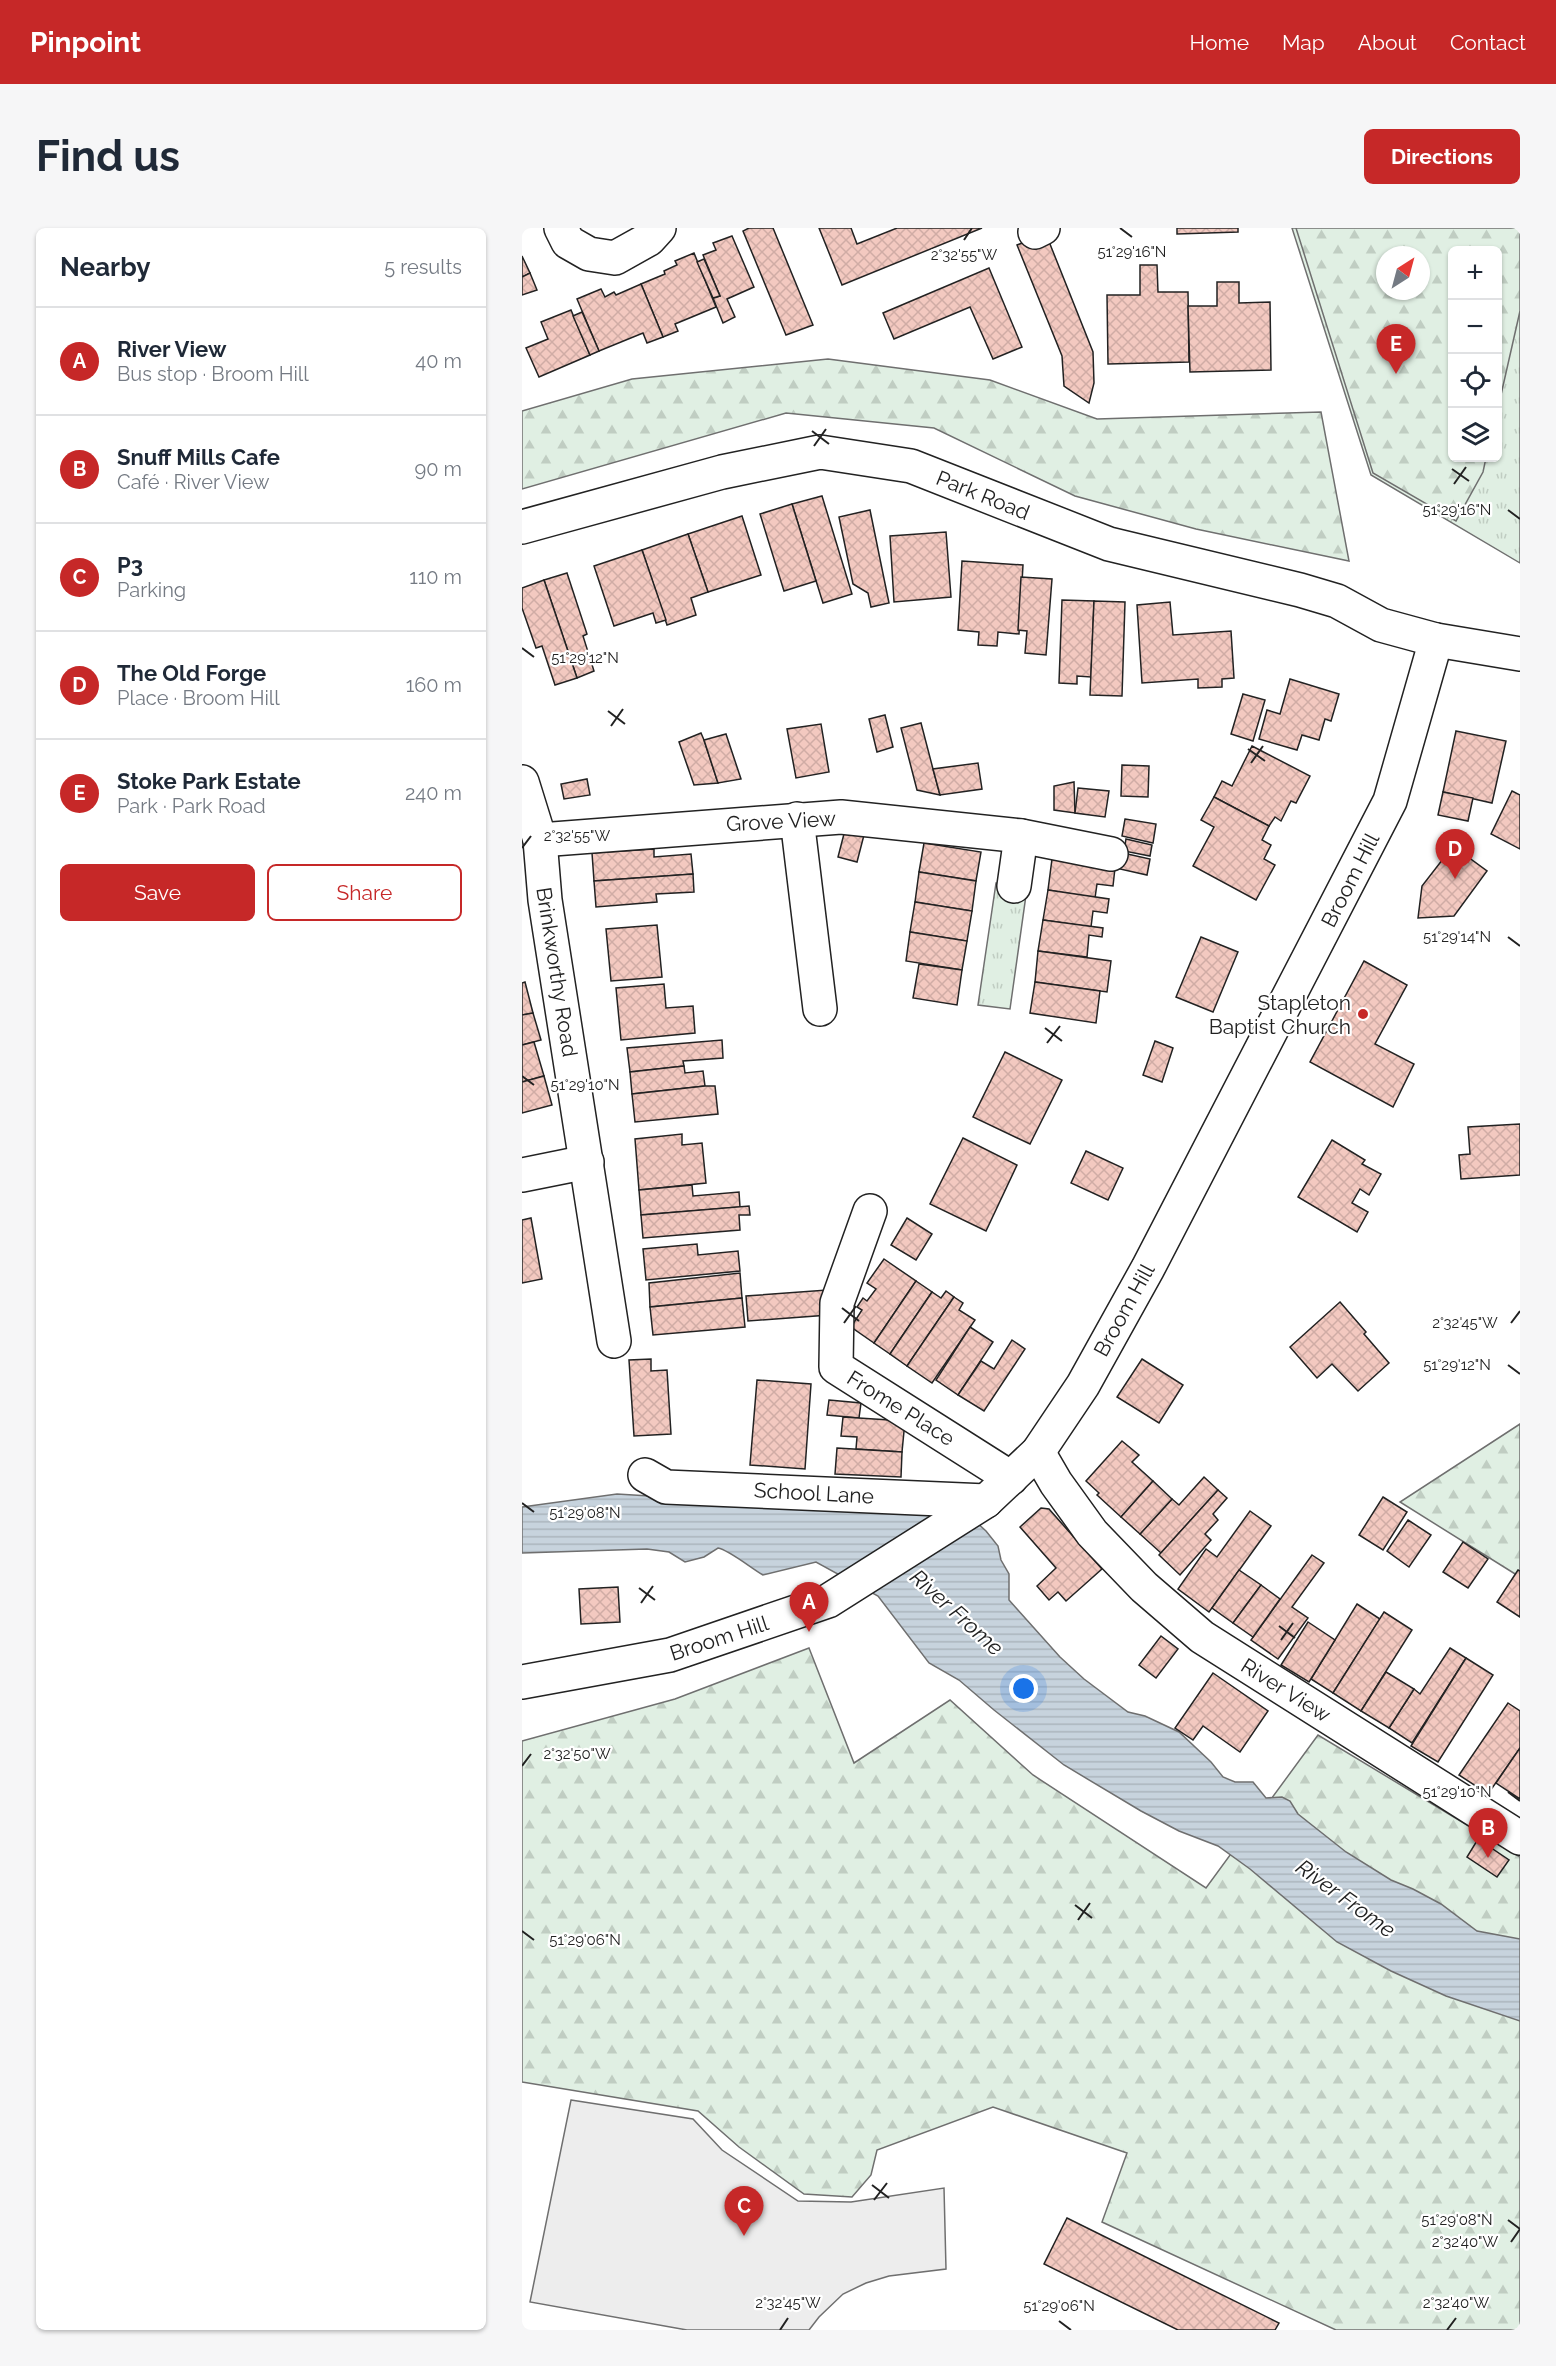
<!DOCTYPE html>
<html lang="en">
<head>
<meta charset="utf-8">
<style>
  :root { --surface:#fff; --page:#f6f6f7; --text:#1f2937; --muted:#747a83; --line:#e0e1e3; --accent:#c62828 }
  body { margin:0; font-family:Raleway,sans-serif; background:var(--page); color:var(--text) }
  .controls { position:absolute; right:18px; top:18px; display:grid; overflow:hidden; border-radius:9px; box-shadow:0 2px 4px #0004 }
  .controls button { width:54px; height:54px; display:grid; place-items:center; padding:0; border:0; border-bottom:2px solid var(--line); background:var(--surface); color:var(--text); font:30px sans-serif }
  .compass { position:absolute; left:854px; top:18px; width:54px; height:54px; border-radius:50%; background:var(--surface); box-shadow:0 2px 4px #0004; rotate:36deg }
  .you { position:absolute; left:502px; top:1461px; width:21px; height:21px; margin:-15px; border:4px solid #fff; border-radius:50%; background:#1a73e8; box-shadow:0 0 0 9px #1a73e833 }
  .badge { display:grid; place-items:center; width:39px; height:39px; border-radius:50%; background:var(--accent); color:#fff; font-size:20px; font-weight:700 }
  .pin { position:absolute; translate:-50% -50px; filter:drop-shadow(0 2px 3px #0008) }
  .pin::after { content:''; position:absolute; top:32px; width:21px; height:18px; background:inherit; clip-path:polygon(0 0,100% 0,50% 100%) }
  .list { margin:0; padding:0; list-style:none }
  h2 { display:flex; justify-content:space-between; align-items:center; height:78px; margin:0; padding:0 24px; font-size:26px }
  h2 small { font-size:20px; font-weight:400; color:var(--muted) }
  .list li { display:grid; grid-template-columns:39px 1fr auto; gap:18px; align-items:center; box-sizing:border-box; height:108px; padding:0 24px; border-top:2px solid var(--line) }
  .list b { display:block; font-size:22px; white-space:nowrap }
  .list p { margin:0; font-size:20px; white-space:nowrap; color:var(--muted) }
  .list em { font-size:20px; font-style:normal; color:var(--muted) }
  .actions { display:flex; gap:12px; padding:18px 24px }
  .actions a { flex:1; padding:14px 0; border:2px solid var(--accent); border-radius:9px; text-align:center; font-size:21px; color:var(--accent) }
  .actions .main { background:var(--accent); color:#fff }
  .icon { flex:none; width:33px; height:33px; fill:none; stroke:currentColor; stroke-width:2; stroke-linecap:round; stroke-linejoin:round }
  .map { position:relative; flex:none; width:998px; height:2102px; overflow:hidden; border-radius:9px }
  header { display:flex; align-items:center; gap:36px; box-sizing:border-box; height:84px; padding:0 30px; background:var(--accent); color:#fff }
  header strong { font-size:28px }
  nav { display:flex; gap:33px; margin-inline-start:auto; font-size:21px }
  .intro { display:flex; align-items:center; justify-content:space-between; box-sizing:border-box; height:144px; padding:0 36px }
  h1 { margin:0; font-size:42px }
  .button { padding:15px 27px; border-radius:9px; background:var(--accent); color:#fff; font-size:21px; font-weight:700 }
  main { display:flex; gap:36px; padding:0 36px }
  aside { flex:1; background:var(--surface); border-radius:9px; box-shadow:0 2px 4px #0004 }
  .map>svg:first-child { display:block }
  .grass { fill:url(#grass-tufts); stroke:#6f6f6f; stroke-width:1.5; fill-rule:evenodd }
  .forest { fill:url(#forest-firs); stroke:#6f6f6f; stroke-width:1.5; fill-rule:evenodd }
  .parking { fill:#ededed; stroke:#6f6f6f; stroke-width:1.5 }
  .water { fill:url(#water-rules); stroke:#6f6f6f; stroke-width:1.5 }
  .building { fill:url(#building-cross-hatch); stroke:#222; stroke-width:1.5 }
  .lines { fill:none; stroke-linecap:round; stroke-linejoin:round }
  .minor-casing { stroke:#222; stroke-width:36 }
  .secondary-casing { stroke:#222; stroke-width:36 }
  .minor { stroke:#fff; stroke-width:33 }
  .secondary { stroke:#fff; stroke-width:33 }
  .ticks { fill:none; stroke:#222; stroke-width:2 }
  .poi-dot { fill:#c62828; stroke:#fff; stroke-width:2 }
  .labels { text-anchor:middle; dominant-baseline:central; stroke-width:4.5; stroke-linejoin:round; paint-order:stroke }
  .street-label { font-size:21px; fill:#222; stroke:#fff }
  .poi-label { font-size:21px; fill:#222; stroke:#fff; text-anchor:end }
  .water-label { font-size:22px; font-style:italic; fill:#222; stroke:#fff }
  .ticks-label { font-size:15px; text-anchor:middle; fill:#222; stroke:#fff; stroke-width:4.5; stroke-linejoin:round; paint-order:stroke }
</style>
</head>
<body>
<header>
<strong>Pinpoint</strong>
<nav><a>Home</a><a>Map</a><a>About</a><a>Contact</a></nav>
</header>
<div class="intro"><h1>Find us</h1><a class="button">Directions</a></div>
<main>
<aside>
<h2>Nearby<small>5 results</small></h2>
<ul class="list">
<li><span class="badge">A</span><div><b>River View</b><p>Bus stop · Broom Hill</p></div><em>40 m</em></li>
<li><span class="badge">B</span><div><b>Snuff Mills Cafe</b><p>Café · River View</p></div><em>90 m</em></li>
<li><span class="badge">C</span><div><b>P3</b><p>Parking</p></div><em>110 m</em></li>
<li><span class="badge">D</span><div><b>The Old Forge</b><p>Place · Broom Hill</p></div><em>160 m</em></li>
<li><span class="badge">E</span><div><b>Stoke Park Estate</b><p>Park · Park Road</p></div><em>240 m</em></li>
</ul>
<div class="actions"><a class="main">Save</a><a>Share</a></div>
</aside>
<div class="map">
<svg width="998" height="2102" viewBox="0 0 998 2102">
  <defs>
    <pattern id="grass-tufts" width="24" height="20" patternUnits="userSpaceOnUse" patternTransform="scale(1.5)"><rect width="24" height="20" fill="#e0efe3"/><path d="M3 7l-1-3M5 7V3M7 7l1-3M15 17l-1-3M17 17v-4M19 17l1-3" fill="none" stroke="#c0cdc2"/></pattern>
    <pattern id="forest-firs" width="22" height="20" patternUnits="userSpaceOnUse" patternTransform="scale(1.5)"><rect width="22" height="20" fill="#e0efe3"/><path d="M5 1l3.5 6h-7zM16 11l3.5 6h-7z" fill="#c0cdc2"/></pattern>
    <pattern id="water-rules" width="6" height="5" patternUnits="userSpaceOnUse" patternTransform="scale(1.5)"><rect width="6" height="5" fill="#c7d3dd"/><path d="M0 2.5h6" fill="none" stroke="#abb5bd"/></pattern>
    <pattern id="building-cross-hatch" width="8" height="8" patternUnits="userSpaceOnUse" patternTransform="scale(1.5)"><rect width="8" height="8" fill="#f3c9c0"/><path d="M0 0l8 8M0 8l8-8" fill="none" stroke="#d0aca5"/></pattern>
  </defs>
  <rect width="100%" height="100%" fill="#fff"/>
  <!-- grass -->
  <g class="grass">
    <path d="M770,0H998V335L849,247ZM930,22H975V230H930ZM863,27H899V63H863Z"/>
    <polygon points="474,655 505,660 488,781 456,777"/>
  </g>
  <!-- forest -->
  <g class="forest">
    <path d="M774,0H998V83L976,180L975,22H930V230H964L961,244L934,293L851,245ZM863,27H899V63H863Z"/>
    <polygon points="306,131 468,152 575,191 799,184 827,333 674,301 553,268 412,200 264,185 0,261 0,183 110,151"/>
    <polygon points="998,1196 998,1349 878,1274"/>
    <polygon points="287,1420 332,1535 428,1472 511,1547 684,1660 796,1507 998,1629 998,2102 814,2102 580,1994 605,1925 471,1879 355,1922 349,1947 330,1969 282,1966 217,1919 176,1883 0,1854 0,1513 153,1471"/>
  </g>
  <!-- parking -->
  <polygon class="parking" points="49,1872 171,1891 200,1922 276,1973 329,1974 422,1960 424,2041 367,2048 344,2055 321,2066 297,2089 287,2102 165,2102 8,2074"/>
  <!-- water -->
  <path class="water" d="M95,1266L423,1286L453,1293L464,1303L476,1318L479,1332L487,1346V1372L538,1429L562,1451L606,1484L623,1488L657,1504L689,1534L701,1549L713,1554H731L744,1570L760,1569L768,1573L776,1586L824,1624L869,1652L891,1661L919,1676L955,1703L998,1711V1793L924,1768L869,1743L815,1714L728,1641L696,1618L657,1603L619,1583L542,1537L472,1482L437,1452L407,1435L356,1368L294,1334L241,1347C229,1340 207,1322 196,1320L182,1329L163,1334L147,1324L125,1321L0,1325V1279Z"/>
  <!-- building -->
  <g class="building">
    <polygon points="227,0 251,0 291,97 264,107 221,3"/>
    <polygon points="297,0 329,0 335,16 375,0 460,0 320,57"/>
    <polygon points="655,0 716,0 716,4 655,6"/>
    <polygon points="524,6 571,124 572,155 567,175 542,158 540,128 495,17"/>
    <polygon points="210,8 232,59 205,71 213,89 201,95 191,70 198,68 181,27 194,22 191,15"/>
    <polygon points="172,25 194,79 153,96 156,103 141,109 119,56 143,46 142,43 155,37 153,33"/>
    <polygon points="0,28 8,45 0,49"/>
    <polygon points="182,31 198,68 191,70 175,34"/>
    <polygon points="618,37 635,37 636,64 666,64 667,134 586,136 585,67 618,67"/>
    <polygon points="467,40 500,119 471,131 448,79 372,111 361,85"/>
    <polygon points="8,45 15,62 0,67 0,49"/>
    <polygon points="695,54 717,54 717,75 748,74 749,142 668,144 666,78 695,78"/>
    <polygon points="119,56 141,109 125,115 121,105 77,123 55,71 79,61 83,69 92,64 94,67"/>
    <polygon points="49,82 68,127 17,149 4,120 26,111 19,94"/>
    <polygon points="60,84 77,123 68,127 51,88"/>
    <polygon points="300,268 330,366 301,375 270,276"/>
    <polygon points="270,276 294,353 262,363 238,286"/>
    <polygon points="348,282 367,375 349,379 346,365 331,356 317,289"/>
    <polygon points="220,288 239,347 186,364 166,306"/>
    <polygon points="424,304 429,369 372,374 368,308"/>
    <polygon points="166,306 186,364 169,370 174,387 145,397 120,322"/>
    <polygon points="120,322 144,392 134,395 131,385 92,398 72,338"/>
    <polygon points="440,333 501,337 497,406 476,404 475,418 456,417 457,404 436,402"/>
    <polygon points="45,345 65,406 61,408 72,443 55,450 22,352"/>
    <polygon points="499,349 530,351 524,427 503,425 505,403 496,402"/>
    <polygon points="22,352 55,450 33,457 20,418 14,420 0,380 0,360"/>
    <polygon points="540,372 572,373 569,449 555,448 555,456 537,455"/>
    <polygon points="572,373 603,374 600,468 568,467"/>
    <polygon points="648,374 651,407 709,403 712,450 700,451 700,459 676,460 676,451 620,455 615,377"/>
    <polygon points="768,451 817,466 809,493 803,491 797,512 780,507 775,522 737,511 745,482 758,486"/>
    <polygon points="721,466 743,472 731,513 709,506"/>
    <polygon points="363,487 371,519 355,524 347,491"/>
    <polygon points="399,495 411,541 418,567 395,562 379,500"/>
    <polygon points="299,496 307,544 274,550 265,501"/>
    <polygon points="934,503 984,513 970,575 921,564"/>
    <polygon points="179,505 182,512 196,555 172,557 157,514"/>
    <polygon points="204,506 219,551 196,555 182,512"/>
    <polygon points="730,518 788,548 774,575 769,573 759,593 753,589 747,598 692,569 700,553 710,558"/>
    <polygon points="456,535 460,561 418,567 411,541"/>
    <polygon points="600,537 627,538 626,569 599,568"/>
    <polygon points="65,551 68,567 42,571 39,556"/>
    <polygon points="552,554 553,585 532,582 532,558"/>
    <polygon points="556,560 587,563 583,589 553,585"/>
    <polygon points="990,563 998,567 998,621 969,606"/>
    <polygon points="921,564 951,570 946,593 916,587"/>
    <polygon points="692,569 747,598 740,612 749,617 742,631 753,637 734,672 671,638 692,599 679,592"/>
    <polygon points="603,591 634,596 631,615 600,608"/>
    <polygon points="323,602 342,607 335,634 316,629"/>
    <polygon points="604,611 630,617 628,628 602,623"/>
    <polygon points="402,615 459,624 454,653 397,644"/>
    <polygon points="931,618 965,643 932,688 896,690 900,658"/>
    <polygon points="132,621 132,629 169,626 171,646 72,653 70,625"/>
    <polygon points="601,625 628,631 625,647 598,641"/>
    <polygon points="530,631 593,640 591,658 575,656 573,670 526,662"/>
    <polygon points="397,644 454,653 450,683 393,674"/>
    <polygon points="171,646 172,664 134,666 135,674 74,679 72,653"/>
    <polygon points="526,662 587,671 585,685 571,683 569,699 521,692"/>
    <polygon points="393,674 450,683 445,713 388,704"/>
    <polygon points="521,692 581,700 580,709 567,707 565,729 516,723"/>
    <polygon points="135,697 140,749 89,753 84,701"/>
    <polygon points="388,704 445,713 440,742 384,733"/>
    <polygon points="679,709 716,724 691,784 654,769"/>
    <polygon points="516,723 589,733 585,764 513,754"/>
    <polygon points="842,733 885,757 853,816 892,836 871,879 788,834"/>
    <polygon points="397,736 440,742 435,777 391,770"/>
    <polygon points="3,754 11,785 0,787 0,755"/>
    <polygon points="513,754 578,763 574,795 508,785"/>
    <polygon points="142,756 144,780 171,778 173,805 99,812 94,760"/>
    <polygon points="11,785 19,812 0,817 0,787"/>
    <polygon points="200,812 201,830 161,833 162,838 108,844 105,820"/>
    <polygon points="633,813 651,820 640,854 621,847"/>
    <polygon points="12,814 22,848 0,854 0,817"/>
    <polygon points="483,824 540,852 508,916 451,889"/>
    <polygon points="162,838 163,845 181,843 183,858 110,866 108,844"/>
    <polygon points="22,848 30,877 0,885 0,854"/>
    <polygon points="183,858 193,858 196,886 113,894 110,866"/>
    <polygon points="998,896 998,947 939,951 937,927 948,926 946,899"/>
    <polygon points="160,906 160,917 180,915 184,955 117,962 113,911"/>
    <polygon points="441,910 495,937 464,1003 408,976"/>
    <polygon points="810,912 843,932 840,936 859,946 847,967 838,961 830,975 846,984 835,1004 776,969"/>
    <polygon points="564,923 601,940 586,972 549,955"/>
    <polygon points="170,957 171,968 217,964 218,979 119,987 117,962"/>
    <polygon points="227,978 228,987 217,987 218,1002 121,1010 119,987"/>
    <polygon points="9,990 20,1051 0,1055 0,992"/>
    <polygon points="385,990 410,1006 394,1032 369,1017"/>
    <polygon points="175,1016 176,1027 216,1023 218,1043 124,1052 121,1021"/>
    <polygon points="362,1031 394,1053 352,1115 329,1099 340,1082 335,1079 341,1070 345,1073 354,1061 345,1055"/>
    <polygon points="218,1045 220,1070 128,1079 127,1055"/>
    <polygon points="394,1053 410,1064 368,1126 352,1115"/>
    <polygon points="305,1062 307,1087 226,1093 224,1068"/>
    <polygon points="424,1063 432,1069 385,1138 368,1126 410,1064 419,1070"/>
    <polygon points="432,1069 441,1075 437,1082 453,1092 410,1155 385,1138"/>
    <polygon points="220,1070 223,1099 131,1107 128,1079"/>
    <polygon points="818,1074 844,1104 842,1106 867,1135 836,1163 810,1136 795,1150 768,1119"/>
    <polygon points="448,1099 471,1114 436,1167 414,1152"/>
    <polygon points="490,1112 503,1121 462,1183 436,1167 459,1133 472,1141"/>
    <polygon points="129,1131 129,1143 145,1142 149,1206 112,1208 107,1132"/>
    <polygon points="620,1131 661,1157 637,1195 595,1169"/>
    <polygon points="235,1152 289,1156 283,1241 228,1237"/>
    <polygon points="307,1172 339,1175 337,1190 305,1187"/>
    <polygon points="321,1189 383,1193 380,1224 334,1221 335,1209 319,1208"/>
    <polygon points="600,1213 617,1227 610,1234 631,1253 599,1289 575,1267 577,1265 564,1253"/>
    <polygon points="315,1220 380,1224 379,1249 313,1246"/>
    <polygon points="682,1249 696,1262 639,1325 618,1306 650,1271 657,1277"/>
    <polygon points="631,1253 650,1271 618,1306 599,1289"/>
    <polygon points="696,1262 705,1270 691,1286 696,1292 683,1306 689,1312 658,1347 637,1327"/>
    <polygon points="861,1269 885,1284 861,1322 837,1307"/>
    <polygon points="519,1280 527,1281 580,1341 544,1373 536,1364 527,1372 515,1358 534,1340 498,1299"/>
    <polygon points="728,1283 749,1298 687,1384 656,1361 684,1321 695,1329"/>
    <polygon points="886,1292 909,1307 887,1339 865,1323"/>
    <polygon points="941,1314 966,1331 946,1360 921,1344"/>
    <polygon points="790,1327 802,1335 770,1379 786,1390 756,1431 729,1412"/>
    <polygon points="717,1342 739,1357 711,1395 690,1380"/>
    <polygon points="996,1342 998,1343 998,1389 975,1374"/>
    <polygon points="739,1357 758,1371 731,1409 711,1395"/>
    <polygon points="96,1359 98,1394 59,1396 57,1361"/>
    <polygon points="835,1376 858,1391 811,1465 789,1451"/>
    <polygon points="862,1384 890,1402 839,1483 811,1465"/>
    <polygon points="786,1394 813,1412 787,1454 759,1437"/>
    <polygon points="639,1408 656,1421 634,1450 617,1437"/>
    <polygon points="928,1420 944,1430 890,1515 867,1500 892,1461 898,1466"/>
    <polygon points="944,1430 971,1447 916,1534 889,1518"/>
    <polygon points="864,1444 892,1461 867,1500 839,1483"/>
    <polygon points="691,1445 746,1483 718,1524 681,1498 671,1512 653,1500"/>
    <polygon points="986,1475 998,1483 998,1520 966,1566 937,1547"/>
    <polygon points="998,1520 998,1571 974,1555"/>
    <polygon points="956,1611 987,1632 975,1649 945,1629"/>
    <polygon points="545,1990 757,2095 753,2102 656,2102 522,2036"/>
  </g>
  <g class="lines">
    <defs>
      <g id="minor">
        <polyline points="39,0 46,14 67,26 93,30 127,11 137,0"/>
        <polyline points="513,4 521,0"/>
        <polyline points="0,554 18,612 23,672 92,1113"/>
        <polyline points="275,591 298,781"/>
        <polyline points="18,612 319,589 499,608 589,626"/>
        <polyline points="492,658 499,608"/>
        <polyline points="0,947 65,934"/>
        <polyline points="348,983 315,1075 314,1139 489,1250"/>
        <polyline points="516,1224 534,1255 570,1305 622,1359 680,1409 998,1610"/>
        <polyline points="123,1247 144,1259 464,1273"/>
        <polyline points="0,1454 148,1427 306,1373 464,1273 516,1224 561,1157 626,1040 868,573 914,412"/>
      </g>
      <polyline id="secondary" points="0,299 200,244 298,224 389,238 587,316 778,362 815,373 859,397 914,412 998,426"/>
    </defs>
    <!-- minor casing -->
    <use href="#minor" class="minor-casing"/>
    <!-- secondary casing -->
    <use href="#secondary" class="secondary-casing"/>
    <!-- minor -->
    <use href="#minor" class="minor"/>
    <!-- secondary -->
    <use href="#secondary" class="secondary"/>
  </g>
  <!-- ticks -->
  <path class="ticks" d="M598,0L610,9M442,12L450,0M290,203L307,216M292,218L304,201M930,241L947,253M932,256L944,239M986,282L998,291M0,420L12,429M86,483L103,496M89,498L101,481M726,521L743,533M729,535L741,518M0,620L9,608M986,709L998,718M523,800L540,813M525,815L538,798M0,848L12,857M320,1080L337,1093M322,1095L334,1078M989,1095L998,1083M986,1137L998,1146M0,1275L12,1284M117,1360L133,1372M119,1375L131,1358M757,1398L773,1410M759,1412L771,1395M0,1538L9,1526M986,1564L998,1573M553,1677L570,1690M556,1692L568,1675M0,1703L12,1712M350,1957L367,1970M352,1972L365,1955M986,1992L998,2001M989,2014L998,2001M537,2093L549,2102M258,2102L266,2090M925,2102L934,2090"/>
  <!-- markers -->
  <circle class="poi-dot" cx="841" cy="786" r="6"/>
  <g class="labels">
    <!-- street labels -->
    <g class="street-label">
      <text transform="translate(461 267) rotate(22)">Park Road</text>
      <text transform="translate(259 593) rotate(-3)">Grove View</text>
      <text transform="translate(828 652) rotate(-63)">Broom Hill</text>
      <text transform="translate(35 744) rotate(81)">Brinkworthy Road</text>
      <text transform="translate(602 1082) rotate(-61)">Broom Hill</text>
      <text transform="translate(379 1180) rotate(32)">Frome Place</text>
      <text transform="translate(292 1265) rotate(3)">School Lane</text>
      <text transform="translate(197 1410) rotate(-18)">Broom Hill</text>
      <text transform="translate(764 1462) rotate(32)">River View</text>
    </g>
    <!-- poi labels -->
    <g class="poi-label">
      <text x="829" y="774">Stapleton<tspan x="829" dy="24">Baptist Church</tspan></text>
    </g>
    <!-- water labels -->
    <g class="water-label">
      <text transform="translate(435 1384) rotate(42)">River Frome</text>
      <text transform="translate(824 1670) rotate(36)">River Frome</text>
    </g>
  </g>
  <g class="ticks-label">
    <text x="610" y="29">51°29'16"N</text>
    <text x="442" y="32">2°32'55"W</text>
    <text x="935" y="287">51°29'16"N</text>
    <text x="63" y="435">51°29'12"N</text>
    <text x="55" y="613">2°32'55"W</text>
    <text x="935" y="714">51°29'14"N</text>
    <text x="63" y="862">51°29'10"N</text>
    <text x="943" y="1100">2°32'45"W</text>
    <text x="935" y="1142">51°29'12"N</text>
    <text x="63" y="1290">51°29'08"N</text>
    <text x="55" y="1531">2°32'50"W</text>
    <text x="935" y="1569">51°29'10"N</text>
    <text x="63" y="1717">51°29'06"N</text>
    <text x="935" y="1997">51°29'08"N</text>
    <text x="943" y="2019">2°32'40"W</text>
    <text x="266" y="2080">2°32'45"W</text>
    <text x="934" y="2080">2°32'40"W</text>
    <text x="537" y="2083">51°29'06"N</text>
  </g>
</svg>
<div class="controls">
<button>+</button>
<button>−</button>
<button><svg class="icon" aria-label="locate" viewBox="0 0 24 24"><circle cx="12" cy="12" r="6"/><path d="M12 2v4M12 18v4M2 12h4M18 12h4"/></svg></button>
<button><svg class="icon" aria-label="layers" viewBox="0 0 24 24"><path d="M12 4l9 5-9 5-9-5zM3 14l9 5 9-5"/></svg></button>
</div>
<svg class="compass" viewBox="-18 -18 36 36"><path d="M0-13l5 13h-10z" fill="#e53935"/><path d="M0 13l5-13h-10z" fill="#747a83"/></svg>
<div class="you"></div>
<div class="pin badge" style="left:287px;top:1404px">A</div>
<div class="pin badge" style="left:966px;top:1630px">B</div>
<div class="pin badge" style="left:222px;top:2008px">C</div>
<div class="pin badge" style="left:933px;top:651px">D</div>
<div class="pin badge" style="left:874px;top:146px">E</div>
</div>
</main>
</body>
</html>
